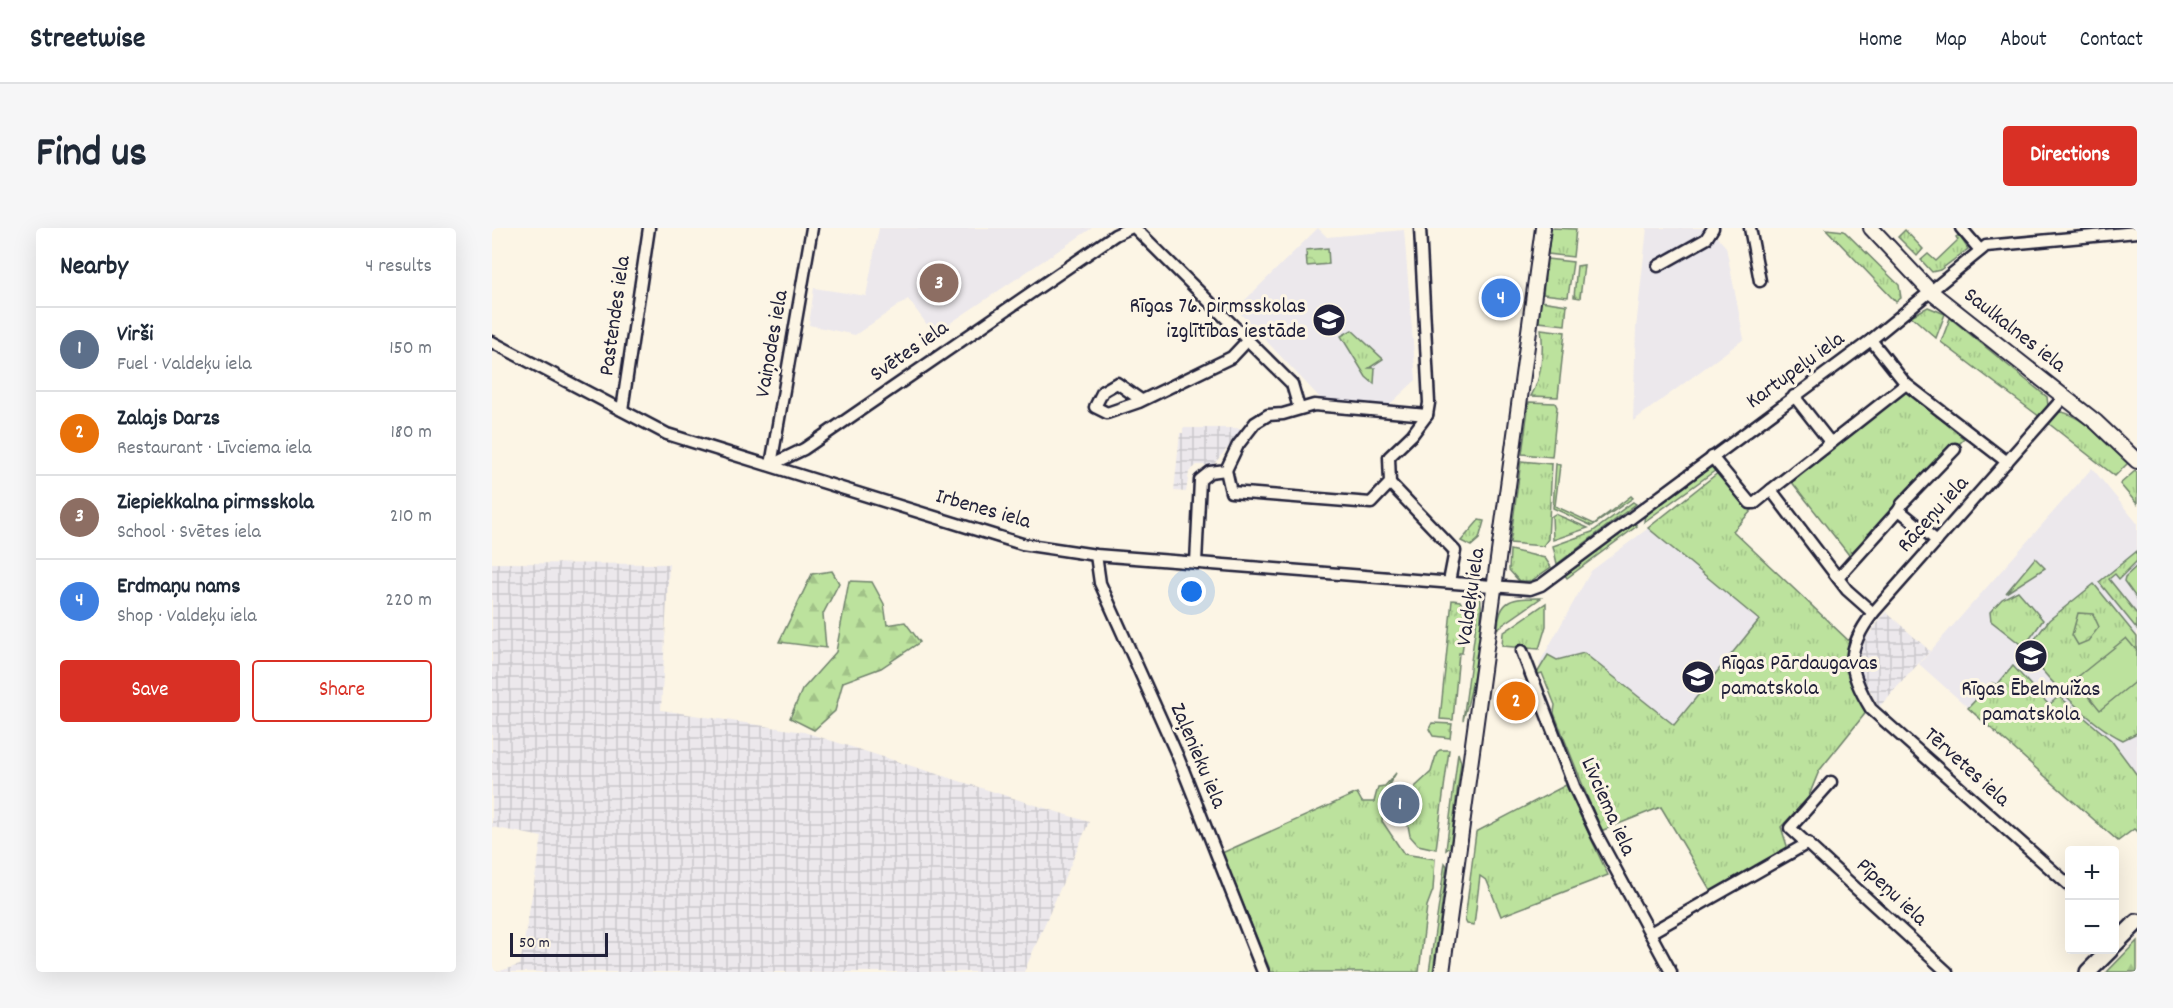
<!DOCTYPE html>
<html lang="en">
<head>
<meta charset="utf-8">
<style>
  :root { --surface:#fff; --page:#f6f6f7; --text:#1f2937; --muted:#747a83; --line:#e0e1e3; --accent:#d93025 }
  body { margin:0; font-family:Dekko,sans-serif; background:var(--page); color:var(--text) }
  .controls { position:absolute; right:18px; bottom:18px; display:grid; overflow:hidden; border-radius:6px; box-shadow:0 6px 24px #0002 }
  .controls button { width:54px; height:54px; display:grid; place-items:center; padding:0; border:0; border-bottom:2px solid var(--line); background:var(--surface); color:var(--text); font:30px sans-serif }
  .scale { position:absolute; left:18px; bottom:15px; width:98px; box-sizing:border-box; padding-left:6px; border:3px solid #22223b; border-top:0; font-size:16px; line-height:21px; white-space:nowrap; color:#22223b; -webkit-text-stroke:4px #fcf5e5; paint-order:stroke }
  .you { position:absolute; left:700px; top:364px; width:21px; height:21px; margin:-15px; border:4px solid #fff; border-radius:50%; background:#1a73e8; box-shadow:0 0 0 9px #1a73e833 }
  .badge { display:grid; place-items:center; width:39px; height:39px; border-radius:50%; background:var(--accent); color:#fff; font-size:20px; font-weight:700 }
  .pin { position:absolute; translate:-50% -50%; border:3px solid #fff; box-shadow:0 2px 6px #0006 }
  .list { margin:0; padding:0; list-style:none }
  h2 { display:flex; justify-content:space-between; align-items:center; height:78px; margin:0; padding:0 24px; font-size:26px }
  h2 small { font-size:20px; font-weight:400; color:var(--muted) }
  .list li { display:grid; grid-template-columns:39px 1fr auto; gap:18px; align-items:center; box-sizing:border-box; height:84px; padding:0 24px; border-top:2px solid var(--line) }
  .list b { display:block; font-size:22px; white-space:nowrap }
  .list p { margin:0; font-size:20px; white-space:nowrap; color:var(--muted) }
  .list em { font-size:20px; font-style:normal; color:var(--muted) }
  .actions { display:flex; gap:12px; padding:18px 24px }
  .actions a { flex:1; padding:14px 0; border:2px solid var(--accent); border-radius:6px; text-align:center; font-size:21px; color:var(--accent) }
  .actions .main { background:var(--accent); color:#fff }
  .map { position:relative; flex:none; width:1645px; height:744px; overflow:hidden; border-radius:6px }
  header { display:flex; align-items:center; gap:36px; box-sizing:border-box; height:84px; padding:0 30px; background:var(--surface); border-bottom:2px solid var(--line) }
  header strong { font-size:28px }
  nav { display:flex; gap:33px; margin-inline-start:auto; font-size:21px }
  .intro { display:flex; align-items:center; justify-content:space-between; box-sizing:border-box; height:144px; padding:0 36px }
  h1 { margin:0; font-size:42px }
  .button { padding:15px 27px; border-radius:6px; background:var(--accent); color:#fff; font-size:21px; font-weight:700 }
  main { display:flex; gap:36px; padding:0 36px }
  aside { flex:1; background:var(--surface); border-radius:6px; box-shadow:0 6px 24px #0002 }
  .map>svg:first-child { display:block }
  .built { fill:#ece8ec }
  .industrial { fill:url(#industrial-grid) }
  .grass { fill:url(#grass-tufts); stroke:#6f826c; stroke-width:1.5 }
  .forest { fill:url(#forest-firs); stroke:#6f826c; stroke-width:1.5 }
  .park { fill:url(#park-crowns); stroke:#6f826c; stroke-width:1.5 }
  .pitch { fill:#bce29d; stroke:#6f826c; stroke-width:1.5 }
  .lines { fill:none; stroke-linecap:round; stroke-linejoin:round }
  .minor-casing { stroke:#22223b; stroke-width:15 }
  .tertiary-casing { stroke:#22223b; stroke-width:18 }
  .secondary-casing { stroke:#22223b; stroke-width:20 }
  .minor { stroke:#fcf5e5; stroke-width:10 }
  .tertiary { stroke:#fcf5e5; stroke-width:14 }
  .secondary { stroke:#fcf5e5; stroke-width:15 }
  .labels { text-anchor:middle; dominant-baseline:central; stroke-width:6; stroke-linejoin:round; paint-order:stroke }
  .poi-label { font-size:22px; fill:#22223b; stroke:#fcf5e5; text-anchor:end }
  .street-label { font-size:22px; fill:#22223b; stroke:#fcf5e5 }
</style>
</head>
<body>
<header>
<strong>Streetwise</strong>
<nav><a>Home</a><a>Map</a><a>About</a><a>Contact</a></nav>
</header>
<div class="intro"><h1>Find us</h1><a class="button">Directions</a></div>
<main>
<aside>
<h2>Nearby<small>4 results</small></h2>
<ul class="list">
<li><span class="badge" style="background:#5c6f8a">1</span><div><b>Virši</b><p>Fuel · Valdeķu iela</p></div><em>150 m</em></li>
<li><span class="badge" style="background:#e8710a">2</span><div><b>Zalajs Darzs</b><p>Restaurant · Līvciema iela</p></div><em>180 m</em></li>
<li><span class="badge" style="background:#8d6e63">3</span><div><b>Ziepiekkalna pirmsskola</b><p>School · Svētes iela</p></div><em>210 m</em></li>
<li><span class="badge" style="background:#3f7fe0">4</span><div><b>Erdmaņu nams</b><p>Shop · Valdeķu iela</p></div><em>220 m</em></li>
</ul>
<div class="actions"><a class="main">Save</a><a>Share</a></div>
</aside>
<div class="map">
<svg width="1645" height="744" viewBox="0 0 1645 744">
  <defs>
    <pattern id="industrial-grid" width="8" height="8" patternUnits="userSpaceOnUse" patternTransform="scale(1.5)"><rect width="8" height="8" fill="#ece8ec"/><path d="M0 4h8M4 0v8" fill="none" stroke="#cac7cb"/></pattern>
    <pattern id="grass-tufts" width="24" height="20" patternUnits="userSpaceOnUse" patternTransform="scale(1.5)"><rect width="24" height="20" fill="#bce29d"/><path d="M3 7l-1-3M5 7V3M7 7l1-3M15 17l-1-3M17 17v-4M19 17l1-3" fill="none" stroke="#a1c288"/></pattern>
    <pattern id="forest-firs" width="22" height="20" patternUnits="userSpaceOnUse" patternTransform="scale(1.5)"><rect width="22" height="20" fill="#bce29d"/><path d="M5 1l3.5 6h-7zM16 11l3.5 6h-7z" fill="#a1c288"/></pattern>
    <pattern id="park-crowns" width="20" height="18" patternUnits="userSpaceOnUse" patternTransform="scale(1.5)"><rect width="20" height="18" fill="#bce29d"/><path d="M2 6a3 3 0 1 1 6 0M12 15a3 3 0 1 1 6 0" fill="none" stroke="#a1c288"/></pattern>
  </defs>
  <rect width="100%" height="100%" fill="#fcf5e5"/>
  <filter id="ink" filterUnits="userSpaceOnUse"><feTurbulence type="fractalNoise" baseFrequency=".0167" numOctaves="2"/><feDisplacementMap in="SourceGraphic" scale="12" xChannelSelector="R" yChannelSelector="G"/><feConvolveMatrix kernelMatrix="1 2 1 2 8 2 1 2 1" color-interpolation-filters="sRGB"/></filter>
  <g filter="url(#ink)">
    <!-- built -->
    <g class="built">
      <polygon points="387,0 600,0 442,106 416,71 363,107 317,97 322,60 374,68"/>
      <polygon points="826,0 835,9 912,2 924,152 896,178 830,172 744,81"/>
      <polygon points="1155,0 1217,0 1234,19 1252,111 1141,193 1144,100"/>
      <polygon points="1600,240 1645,295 1645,599 1626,613 1427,436"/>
      <polygon points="1226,248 1239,302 1356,417 1170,576 1115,601 1047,436 1099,343"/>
    </g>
    <!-- industrial -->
    <g class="industrial">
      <polygon points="691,200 744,200 751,202 721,237 705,237 697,244 694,264 682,263 688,205 691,205"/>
      <polygon points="0,335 177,336 169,482 312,504 597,594 532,744 4,744 28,737 50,609 0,599"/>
      <polygon points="1394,384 1438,423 1387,479 1369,445 1368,434 1370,420 1375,409"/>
    </g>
    <!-- grass -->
    <g class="grass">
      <polygon points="1059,0 1084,1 1081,29 1056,26"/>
      <polygon points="1334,1 1352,3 1407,57 1409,70 1404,74"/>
      <polygon points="1413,2 1431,21 1425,28 1406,9"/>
      <polygon points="1467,7 1476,21 1448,42 1440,44 1429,32 1436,26 1444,33 1466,12 1464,9"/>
      <polygon points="1055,31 1081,34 1076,69 1051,66"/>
      <polygon points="1092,37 1088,70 1082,69 1085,38"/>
      <polygon points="1049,73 1075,77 1073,97 1047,94"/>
      <polygon points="1436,79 1453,86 1444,110 1419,88"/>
      <polygon points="1458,90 1555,169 1556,178 1548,189 1449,114"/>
      <path d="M1049,101L1073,104L1066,169L1039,168C1050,150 1052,121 1049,101Z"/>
      <polygon points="860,102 891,131 877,140 883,140 882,156 874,149 849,108"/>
      <polygon points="1414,161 1472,211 1357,327 1299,253"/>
      <polygon points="1037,174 1063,175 1065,179 1060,229 1030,226"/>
      <path d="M1567,184C1587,184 1622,221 1636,235L1623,248L1556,195Z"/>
      <polygon points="1029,233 1060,236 1056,311 1051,318 1018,315"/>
      <polygon points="1064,236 1068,237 1063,278 1102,296 1139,268 1141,270 1100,298 1061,280"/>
      <polygon points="1221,239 1224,242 1152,294 1153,285 1216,240"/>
      <polygon points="1643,243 1645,245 1645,276 1628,256"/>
      <polygon points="1227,244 1260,282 1241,303 1359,415 1376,482 1327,543 1316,570 1289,599 1296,621 1220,665 1169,579 1109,603 1062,485 1063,477 1050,445 1044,447 1056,427 1065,432 1092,425 1182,497 1267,392 1156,300"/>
      <polygon points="1141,274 1144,276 1065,336 1061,318 1100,304"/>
      <polygon points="1063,286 1096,300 1061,312 1060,288"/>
      <polygon points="987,292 992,293 987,311 979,318 969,313"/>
      <polygon points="1142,294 1145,298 1075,350 1072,346"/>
      <polygon points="1018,322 1053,330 1059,339 1039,353 1027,353 1017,342"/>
      <polygon points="1645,323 1645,333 1627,351 1623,346 1617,351 1645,386 1645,401 1607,354"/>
      <polygon points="1543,330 1553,340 1514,365"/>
      <path d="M1602,356L1645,409V505L1631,512C1597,496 1558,453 1534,423L1557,392Z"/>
      <polygon points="1526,363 1551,392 1532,419 1499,393 1498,384 1510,371"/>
      <path d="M982,365L988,367C993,397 980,464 971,492L985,389V381L977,366Z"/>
      <path d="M1049,370L1006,400C1007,369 1023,370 1049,370Z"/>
      <polygon points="960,372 968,373 975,386 970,425 967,425 961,492 948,491"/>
      <polygon points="1054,375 1054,398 1047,421 1010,418 1011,405"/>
      <polygon points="1521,438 1557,477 1566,469 1569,470 1619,512 1645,547 1645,604 1642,601 1626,613 1476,480 1500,455 1505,457"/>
      <polygon points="940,495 960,496 958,510 941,508 937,501"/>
      <polygon points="948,522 957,522 944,621 926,617 918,608 915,592 923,559 939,544 945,524"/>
      <polygon points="966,525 969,534 958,619 954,622"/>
      <polygon points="904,545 896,558 890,593 912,626 943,631 941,662 935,678 927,744 779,744 730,625 865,565 870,574 882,574 886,559 893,558"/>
      <polygon points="1074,557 1116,647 1009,688 995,653 988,648 982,697 975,696 973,692 984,604"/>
      <polygon points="953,635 955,638 941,744 937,744"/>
    </g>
    <!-- forest -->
    <g class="forest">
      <polygon points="340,343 347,355 331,386 334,420 287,414 320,346"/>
      <polygon points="357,353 380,354 392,376 395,397 413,394 428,414 389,440 351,454 343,483 322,502 298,490 310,462 344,424"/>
      <polygon points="1645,713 1645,744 1615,744"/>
    </g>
    <!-- park -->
    <g class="park">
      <polygon points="836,20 837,36 815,38 814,22"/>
      <polygon points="1586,385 1601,386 1607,399 1596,413 1586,417 1580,407"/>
    </g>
    <!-- pitch -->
    <g class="pitch">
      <polygon points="1645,338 1645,371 1632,353 1633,349"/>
      <polygon points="1634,410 1645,423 1645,452 1608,482 1583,451"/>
    </g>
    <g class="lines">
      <defs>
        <g id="minor">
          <polyline points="643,0 800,156 807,180"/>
          <polyline points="1258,0 1268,53"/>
          <polyline points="1469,0 1488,22"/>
          <polyline points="1166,38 1214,11 1221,0"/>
          <polyline points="1379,112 1414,156"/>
          <polyline points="0,114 175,206 530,316 604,327 1038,361 1049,357 1379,112 1494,18 1645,4"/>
          <polyline points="1302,168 1338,214"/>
          <path d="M1572,169L1381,385C1353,422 1355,441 1379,481L1578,658"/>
          <polyline points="649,172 625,155 611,163 603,179 615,185 647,174 740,129 756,112"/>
          <polyline points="130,182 157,0"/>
          <polyline points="935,187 920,207 897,229 898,255 963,323 957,354"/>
          <polyline points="1220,229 1258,275 1263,275 1279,262"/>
          <polyline points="279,237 312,221 623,7 638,0"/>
          <polyline points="279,237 320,0"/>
          <polyline points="734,242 739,264 879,275 898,255"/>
          <polyline points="1445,313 1407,282 1410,276 1463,221"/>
          <polyline points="604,327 608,355 686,529 771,744"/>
          <polyline points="704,335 708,252 718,244 734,242 746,217 763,195 776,187 791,186 822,177 935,187 937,175 928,0"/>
          <polyline points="1346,350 1407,282"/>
          <polyline points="1381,385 1355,362 1279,262 1414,156 1515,234"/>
          <polyline points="1030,423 1082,558 1105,607 1179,744"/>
          <polyline points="1339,554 1298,600 1455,744"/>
          <polyline points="1158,705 1316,615"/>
        </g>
        <g id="tertiary">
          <polyline points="1379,0 1439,64 1604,194 1645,233"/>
          <polyline points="950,744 1051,0"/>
        </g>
        <g id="secondary">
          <polyline points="1622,717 1645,694"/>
          <polyline points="1596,744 1618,722"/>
        </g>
      </defs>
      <!-- minor casing -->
      <use href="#minor" class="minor-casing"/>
      <!-- tertiary casing -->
      <use href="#tertiary" class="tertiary-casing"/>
      <!-- secondary casing -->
      <use href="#secondary" class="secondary-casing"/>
      <!-- minor -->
      <use href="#minor" class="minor"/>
      <!-- tertiary -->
      <use href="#tertiary" class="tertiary"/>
      <!-- secondary -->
      <use href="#secondary" class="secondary"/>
    </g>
  </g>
  <!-- icons -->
  <defs>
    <symbol id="school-disc" viewBox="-11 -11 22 22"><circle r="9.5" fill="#22223b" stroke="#fcf5e5"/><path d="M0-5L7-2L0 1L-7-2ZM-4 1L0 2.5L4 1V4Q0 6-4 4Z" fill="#fff"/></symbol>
  </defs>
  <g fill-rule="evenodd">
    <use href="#school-disc" x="818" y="73" width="38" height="38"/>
    <use href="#school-disc" x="1520" y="409" width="38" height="38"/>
    <use href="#school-disc" x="1187" y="430" width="38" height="38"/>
  </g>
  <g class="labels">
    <!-- poi labels -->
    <g class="poi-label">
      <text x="814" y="79">Rīgas 76. pirmsskolas<tspan x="814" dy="25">izglītības iestāde</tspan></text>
      <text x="1229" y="436" text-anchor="start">Rīgas Pārdaugavas<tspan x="1229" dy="25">pamatskola</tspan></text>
      <text x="1539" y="462" text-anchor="middle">Rīgas Ēbelmuižas<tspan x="1539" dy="25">pamatskola</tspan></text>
    </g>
    <!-- street labels -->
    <g class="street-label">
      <text transform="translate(124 88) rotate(-82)">Pastendes iela</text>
      <text transform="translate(1522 103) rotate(38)">Saulkalnes iela</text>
      <text transform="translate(281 116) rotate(-80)">Vaiņodes iela</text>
      <text transform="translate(418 124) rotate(-35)">Svētes iela</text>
      <text transform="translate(1304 143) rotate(-36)">Kartupeļu iela</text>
      <text transform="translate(491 282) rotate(16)">Irbenes iela</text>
      <text transform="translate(1442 287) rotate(-48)">Rāceņu iela</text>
      <text transform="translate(980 369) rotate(-82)">Valdeķu iela</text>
      <text transform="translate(705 528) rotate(67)">Zaļenieku iela</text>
      <text transform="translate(1474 540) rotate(42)">Tērvetes iela</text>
      <text transform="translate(1115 579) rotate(66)">Līvciema iela</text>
      <text transform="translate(1399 665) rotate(43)">Pīpeņu iela</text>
    </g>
  </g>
</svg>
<div class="controls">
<button>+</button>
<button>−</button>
</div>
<div class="scale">50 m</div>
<div class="you"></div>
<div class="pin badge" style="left:908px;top:576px;background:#5c6f8a">1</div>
<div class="pin badge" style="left:1024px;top:473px;background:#e8710a">2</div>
<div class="pin badge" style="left:447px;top:55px;background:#8d6e63">3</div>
<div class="pin badge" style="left:1009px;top:70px;background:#3f7fe0">4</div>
</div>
</main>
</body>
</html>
